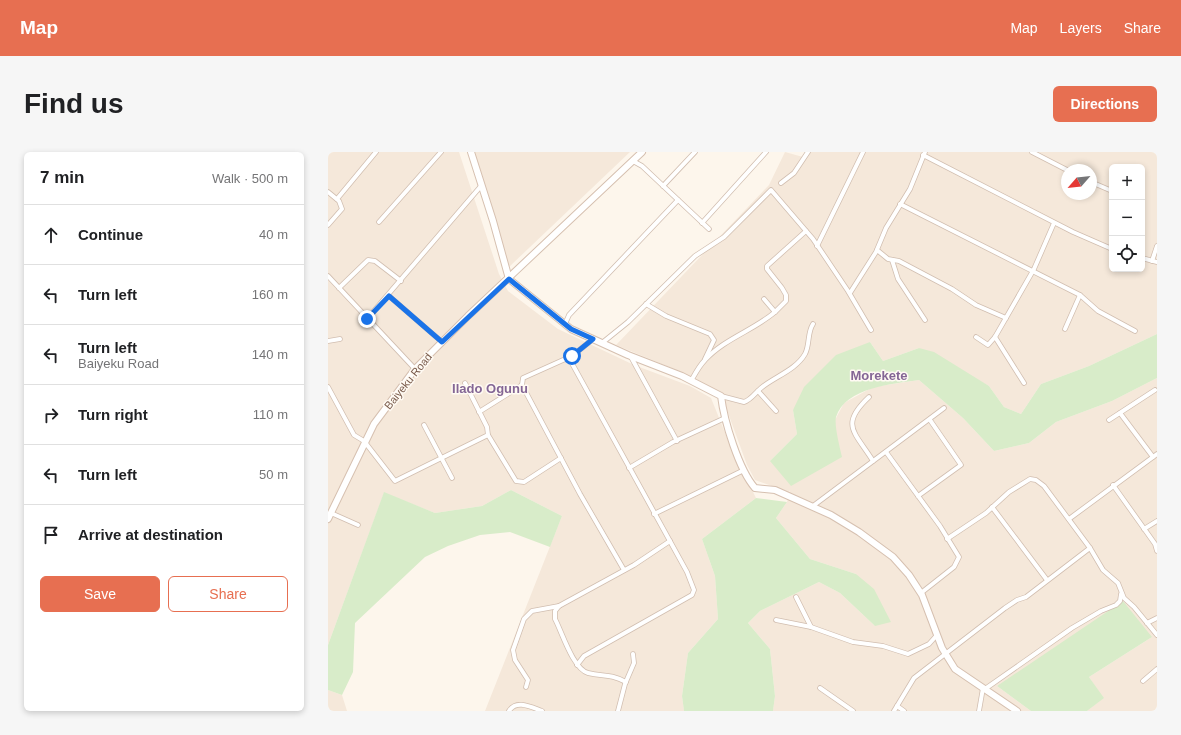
<!DOCTYPE html>
<html lang="en">
<head>
<meta charset="utf-8">
<style>
  :root { --surface:#fff; --page:#f6f6f6; --text:#202124; --muted:#757577; --line:#e0e0e0; --accent:#e76f51 }
  body { margin:0; font-family:Helvetica,sans-serif; background:var(--page); color:var(--text) }
  .controls { position:absolute; right:12px; top:12px; display:grid; overflow:hidden; border-radius:6px; box-shadow:0 2px 6px #0003 }
  .controls button { width:36px; height:36px; display:grid; place-items:center; padding:0; border:0; border-bottom:1px solid var(--line); background:var(--surface); color:var(--text); font:20px sans-serif }
  .compass { position:absolute; left:733px; top:12px; width:36px; height:36px; border-radius:50%; background:var(--surface); box-shadow:0 2px 6px #0003; rotate:242deg }
  .stop { position:absolute; width:12px; height:12px; margin:-9px; border:3px solid #1a73e8; border-radius:50%; background:#fff }
  .stop.end { background:#1a73e8; border-color:#fff; box-shadow:0 1px 4px #0008 }
  .list { margin:0; padding:0; list-style:none }
  h2 { display:flex; justify-content:space-between; align-items:center; height:52px; margin:0; padding:0 16px; font-size:17px }
  h2 small { font-size:13px; font-weight:400; color:var(--muted) }
  .list li { display:grid; grid-template-columns:26px 1fr auto; gap:12px; align-items:center; box-sizing:border-box; height:60px; padding:0 16px; border-top:1px solid var(--line) }
  .list b { display:block; font-size:15px; white-space:nowrap }
  .list p { margin:0; font-size:13px; white-space:nowrap; color:var(--muted) }
  .list em { font-size:13px; font-style:normal; color:var(--muted) }
  .actions { display:flex; gap:8px; padding:12px 16px }
  .actions a { flex:1; padding:9px 0; border:1px solid var(--accent); border-radius:6px; text-align:center; font-size:14px; color:var(--accent) }
  .actions .main { background:var(--accent); color:#fff }
  .icon { flex:none; width:22px; height:22px; fill:none; stroke:currentColor; stroke-width:2; stroke-linecap:round; stroke-linejoin:round }
  .map { position:relative; flex:none; width:829px; height:559px; overflow:hidden; border-radius:6px }
  header { display:flex; align-items:center; gap:24px; box-sizing:border-box; height:56px; padding:0 20px; background:var(--accent); color:#fff }
  header strong { font-size:19px }
  nav { display:flex; gap:22px; margin-inline-start:auto; font-size:14px }
  .intro { display:flex; align-items:center; justify-content:space-between; box-sizing:border-box; height:96px; padding:0 24px }
  h1 { margin:0; font-size:28px }
  .button { padding:10px 18px; border-radius:6px; background:var(--accent); color:#fff; font-size:14px; font-weight:700 }
  main { display:flex; gap:24px; padding:0 24px }
  aside { flex:1; background:var(--surface); border-radius:6px; box-shadow:0 2px 6px #0003 }
  .map>svg:first-child { display:block }
  .residential { fill:#f5e8da; fill-rule:evenodd }
  .green { fill:#d8ecc9 }
  .lines { fill:none; stroke-linecap:round; stroke-linejoin:round }
  .street-casing { stroke:#d1beb0; stroke-width:5.5 }
  .secondary-casing { stroke:#d6c0b0; stroke-width:8 }
  .street { stroke:#fff; stroke-width:4 }
  .secondary { stroke:#fff; stroke-width:6 }
  .route { stroke:#1a73e8; stroke-width:5 }
  .labels { text-anchor:middle; dominant-baseline:central; stroke-width:3; stroke-linejoin:round; paint-order:stroke }
  .street-label { font-size:11px; fill:#7a5c4d; stroke:#fffaf3 }
  .quarter-label { font-size:13px; font-weight:bold; fill:#846695; stroke:#fffaf3 }
</style>
</head>
<body>
<header>
<strong>Map</strong>
<nav><a>Map</a><a>Layers</a><a>Share</a></nav>
</header>
<div class="intro"><h1>Find us</h1><a class="button">Directions</a></div>
<main>
<aside>
<h2>7 min<small>Walk · 500 m</small></h2>
<ul class="list">
<li><svg class="icon" aria-label="ahead" viewBox="0 0 24 24"><path d="M12 20V5M6 11l6-6 6 6"/></svg><div><b>Continue</b></div><em>40 m</em></li>
<li><svg class="icon" aria-label="left" viewBox="0 0 24 24"><path d="M17 20v-9H6M10 6l-5 5 5 5"/></svg><div><b>Turn left</b></div><em>160 m</em></li>
<li><svg class="icon" aria-label="left" viewBox="0 0 24 24"><path d="M17 20v-9H6M10 6l-5 5 5 5"/></svg><div><b>Turn left</b><p>Baiyeku Road</p></div><em>140 m</em></li>
<li><svg class="icon" aria-label="right" viewBox="0 0 24 24"><path d="M7 20v-9h11M14 6l5 5-5 5"/></svg><div><b>Turn right</b></div><em>110 m</em></li>
<li><svg class="icon" aria-label="left" viewBox="0 0 24 24"><path d="M17 20v-9H6M10 6l-5 5 5 5"/></svg><div><b>Turn left</b></div><em>50 m</em></li>
<li><svg class="icon" aria-label="arrive" viewBox="0 0 24 24"><path d="M6 21V4h12l-3 4 3 4H6"/></svg><div><b>Arrive at destination</b></div></li>
</ul>
<div class="actions"><a class="main">Save</a><a>Share</a></div>
</aside>
<div class="map">
<svg width="829" height="559" viewBox="0 0 829 559">
  <rect width="100%" height="100%" fill="#fdf6ec"/>
  <!-- residential -->
  <g class="residential">
    <polygon points="0,0 131,0 171,122 180,139 230,177 306,213 362,234 383,246 404,298 428,346 374,387 387,424 390,467 360,501 354,544 356,559 157,559 234,364 183,338 154,354 107,361 56,341 0,493"/>
    <polygon points="145,0 302,0 181,115"/>
    <path d="M457,0L475,5L478,0H829V182L761,214L713,232L693,262L676,255L661,234L591,196L555,209L542,190L465,258L469,282L442,309L508,266L516,251L545,235L591,228L635,266L666,299L701,291L728,270L784,249L829,226V559H759L775,546L761,525L824,485L669,534L703,559H445L447,544L442,497L420,471L432,459L491,430L512,441L547,474L528,422L482,407L448,366L459,350L462,338L461,340L427,328L419,313L396,250L381,237L346,217L288,193L441,33ZM784,15H814V117H784ZM739,18H763V42H739Z"/>
    <polygon points="0,538 14,543 19,559 0,559"/>
  </g>
  <!-- green -->
  <g class="green">
    <path d="M829,182V226L784,249L728,270L701,291L666,299L635,266L591,228C566,232 517,235 508,265C506,273 512,296 514,305L463,334L442,309L469,282L465,258L476,235L508,203L542,190L555,209L591,196L606,200L661,234L676,255L693,262L713,232L761,214Z"/>
    <polygon points="183,338 234,364 222,395 182,380 152,383 120,394 97,405 27,471 25,520 14,543 0,538 0,493 56,340 107,361 154,354"/>
    <polygon points="428,346 459,350 448,366 482,407 528,422 546,437 563,470 547,474 512,441 491,430 432,459 420,471 442,497 447,544 445,559 356,559 354,544 360,501 390,467 387,424 374,387"/>
    <polygon points="795,449 824,485 761,525 776,546 759,559 703,559 669,534"/>
  </g>
  <g class="lines">
    <defs>
      <g id="street">
        <polyline points="704,0 739,18"/>
        <polyline points="595,3 745,80 784,97"/>
        <polyline points="305,9 314,14 381,77"/>
        <polyline points="763,30 784,39"/>
        <polyline points="453,31 466,21 480,0"/>
        <polyline points="335,34 367,0"/>
        <polyline points="0,40 11,49 14,57 0,73"/>
        <polyline points="9,47 48,0"/>
        <polyline points="572,52 752,143 770,159 807,179"/>
        <polyline points="51,70 113,0"/>
        <polyline points="374,71 438,0"/>
        <polyline points="489,94 535,0"/>
        <polyline points="549,98 560,107 571,109 624,137 648,153 678,166"/>
        <polyline points="814,106 829,110"/>
        <polyline points="564,108 570,127 597,168"/>
        <polyline points="824,109 829,94"/>
        <polyline points="0,124 87,217"/>
        <polyline points="11,136 40,108 47,109 73,129"/>
        <polyline points="522,141 548,100 558,76 582,37 597,0"/>
        <polyline points="61,144 114,190"/>
        <polyline points="318,152 338,164 382,182 386,188 377,207"/>
        <polyline points="447,160 458,149 458,143 454,136 439,117 439,114 478,79"/>
        <polyline points="39,167 153,34"/>
        <polyline points="237,172 241,163 350,48"/>
        <polyline points="737,177 752,143"/>
        <polyline points="648,185 660,193 667,185 706,117 726,71"/>
        <polyline points="667,185 696,231"/>
        <polyline points="265,187 244,204 195,226 194,233 252,342 296,418"/>
        <polyline points="0,189 12,187"/>
        <polyline points="274,191 300,170 367,104 396,85 443,38 485,87 520,139 543,178"/>
        <polyline points="303,205 349,289"/>
        <polyline points="241,206 359,420 366,438 364,443 256,504 249,513"/>
        <path d="M363,229C367,222 371,214 377,208C396,187 426,178 447,160L436,147"/>
        <polyline points="137,231 159,275 160,283 188,329 196,330 233,306"/>
        <polyline points="0,235 26,283 36,289 67,329 160,283"/>
        <polyline points="430,239 448,259"/>
        <path d="M393,244L416,250C423,248 427,241 433,236C446,225 468,218 477,202C482,193 479,181 485,172"/>
        <path d="M541,245C511,273 527,280 545,309"/>
        <polyline points="151,260 194,233"/>
        <polyline points="792,261 825,305"/>
        <polyline points="781,268 827,238"/>
        <polyline points="96,273 124,326"/>
        <polyline points="558,300 612,374 631,405 626,415 593,441"/>
        <polyline points="301,316 345,290 397,266"/>
        <polyline points="785,333 827,392 829,399"/>
        <polyline points="590,344 633,313 602,268"/>
        <polyline points="485,354 616,256"/>
        <polyline points="664,355 719,428"/>
        <polyline points="3,361 30,373"/>
        <polyline points="326,362 416,318"/>
        <polyline points="741,367 829,302"/>
        <polyline points="816,377 829,369"/>
        <polyline points="619,387 658,361 681,340 702,327 708,328 716,334 762,396 775,418 790,431 796,446 806,455 829,483"/>
        <polyline points="468,445 483,475"/>
        <polyline points="448,468 483,475 525,490 555,494 580,502 601,492 609,483"/>
        <polyline points="819,471 829,466"/>
        <polyline points="815,529 829,517"/>
        <path d="M298,530C281,521 275,525 260,521C245,517 234,480 227,467V459L231,454L306,413L342,389"/>
        <polyline points="198,535 200,528 187,508 185,498 196,467 204,459 231,454"/>
        <polyline points="492,536 525,559"/>
        <polyline points="657,537 744,476 773,459 788,453 792,449 793,442"/>
        <polyline points="569,554 576,559"/>
        <path d="M181,559C188,547 203,555 214,559"/>
        <polyline points="290,559 297,532 306,511 305,502"/>
        <polyline points="566,559 586,526 677,456 689,448 698,445 762,396"/>
        <polyline points="651,559 655,536"/>
      </g>
      <g id="secondary">
        <path d="M143,0L165,69L181,127L243,177L300,203L354,224L393,244C396,269 411,318 427,336L447,338L503,363L531,380L565,405L581,423L594,443L614,496L627,517L689,559"/>
        <polyline points="0,367 46,272 87,217 140,164 314,0"/>
      </g>
    </defs>
    <!-- street casing -->
    <use href="#street" class="street-casing"/>
    <!-- secondary casing -->
    <use href="#secondary" class="secondary-casing"/>
    <!-- street -->
    <use href="#street" class="street"/>
    <!-- secondary -->
    <use href="#secondary" class="secondary"/>
  </g>
  <g class="lines">
    <!-- route -->
    <polyline class="route" points="39,167 61,144 114,190 181,127 243,177 265,187 244,204"/>
  </g>
  <g class="labels">
    <!-- street labels -->
    <g class="street-label">
      <text transform="translate(80 229) rotate(-51)">Baiyeku Road</text>
    </g>
    <!-- quarter labels -->
    <g class="quarter-label">
      <text x="551" y="223">Morekete</text>
      <text x="162" y="236">Ilado Ogunu</text>
    </g>
  </g>
</svg>
<div class="controls">
<button>+</button>
<button>−</button>
<button><svg class="icon" aria-label="locate" viewBox="0 0 24 24"><circle cx="12" cy="12" r="6"/><path d="M12 2v4M12 18v4M2 12h4M18 12h4"/></svg></button>
</div>
<svg class="compass" viewBox="-18 -18 36 36"><path d="M0-13l5 13h-10z" fill="#e53935"/><path d="M0 13l5-13h-10z" fill="#757577"/></svg>
<div class="stop" style="left:244px;top:204px"></div>
<div class="stop end" style="left:39px;top:167px"></div>
</div>
</main>
</body>
</html>
